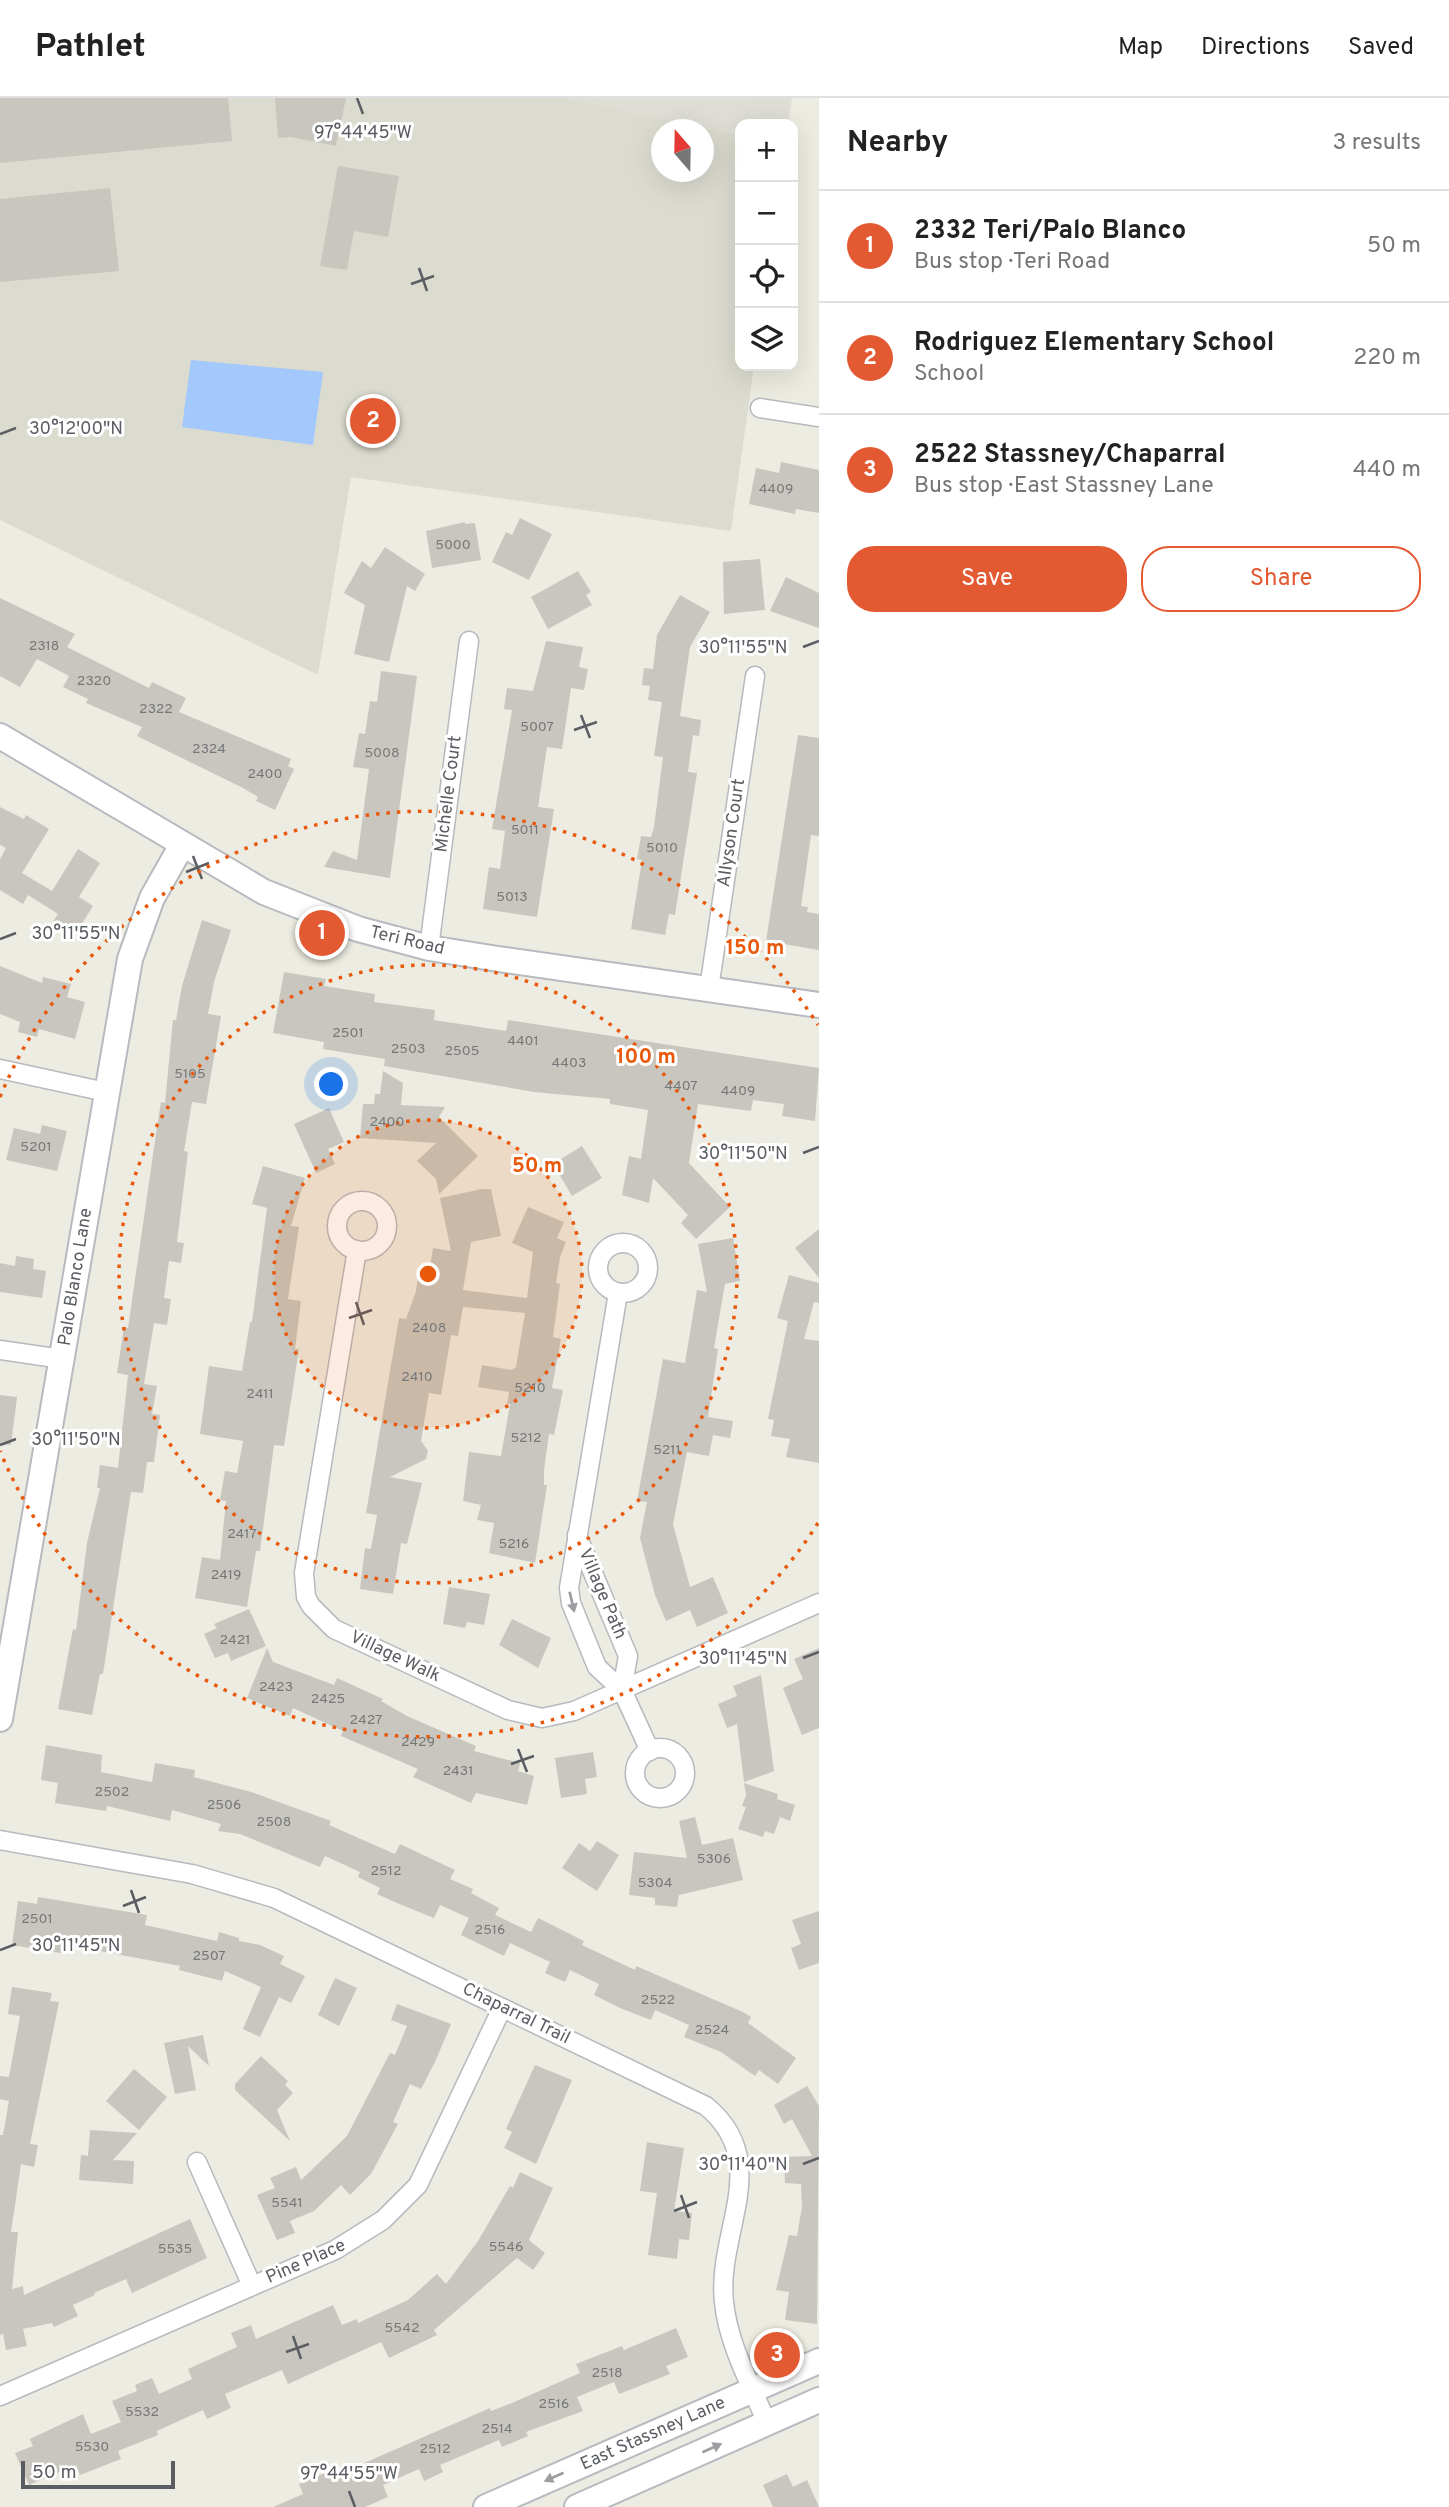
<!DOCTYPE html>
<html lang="en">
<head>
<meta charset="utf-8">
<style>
  :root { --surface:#fff; --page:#f6f6f6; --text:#222; --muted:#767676; --line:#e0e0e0; --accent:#e35932 }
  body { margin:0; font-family:Overpass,sans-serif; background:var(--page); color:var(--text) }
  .controls { position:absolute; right:21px; top:21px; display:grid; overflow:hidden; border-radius:14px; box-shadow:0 7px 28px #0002 }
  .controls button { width:63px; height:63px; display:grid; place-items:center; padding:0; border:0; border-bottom:2px solid var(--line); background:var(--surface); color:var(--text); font:35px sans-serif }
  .compass { position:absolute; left:651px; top:21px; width:63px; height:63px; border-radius:50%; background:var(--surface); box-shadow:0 7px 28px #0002; rotate:340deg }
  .scale { position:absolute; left:21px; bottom:18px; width:154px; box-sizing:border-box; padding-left:7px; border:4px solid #5a5d62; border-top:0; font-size:19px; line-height:24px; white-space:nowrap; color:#5a5d62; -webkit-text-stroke:5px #fff; paint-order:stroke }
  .you { position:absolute; left:332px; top:987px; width:24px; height:24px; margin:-18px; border:5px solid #fff; border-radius:50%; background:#1a73e8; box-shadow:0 0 0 10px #1a73e833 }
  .badge { display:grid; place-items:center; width:46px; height:46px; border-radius:50%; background:var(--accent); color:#fff; font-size:23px; font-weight:700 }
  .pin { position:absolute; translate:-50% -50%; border:4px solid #fff; box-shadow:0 2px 7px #0006 }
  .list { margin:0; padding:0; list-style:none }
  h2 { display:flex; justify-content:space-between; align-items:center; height:91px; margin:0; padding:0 28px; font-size:30px }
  h2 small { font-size:23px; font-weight:400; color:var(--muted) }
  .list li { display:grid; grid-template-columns:46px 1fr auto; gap:21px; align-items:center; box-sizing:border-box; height:112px; padding:0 28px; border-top:2px solid var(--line) }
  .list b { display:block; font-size:26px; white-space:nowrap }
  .list p { margin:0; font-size:23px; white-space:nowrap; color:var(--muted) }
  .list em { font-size:23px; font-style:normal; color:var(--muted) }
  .actions { display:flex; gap:14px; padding:21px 28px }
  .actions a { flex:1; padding:16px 0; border:2px solid var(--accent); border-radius:28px; text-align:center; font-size:24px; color:var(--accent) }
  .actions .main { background:var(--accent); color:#fff }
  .icon { flex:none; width:38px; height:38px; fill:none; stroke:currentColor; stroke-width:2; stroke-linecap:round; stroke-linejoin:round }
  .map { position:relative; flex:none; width:819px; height:2409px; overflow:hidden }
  header { display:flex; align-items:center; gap:42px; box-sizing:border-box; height:98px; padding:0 35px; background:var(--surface); border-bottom:2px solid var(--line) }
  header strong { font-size:33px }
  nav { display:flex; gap:38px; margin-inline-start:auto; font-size:24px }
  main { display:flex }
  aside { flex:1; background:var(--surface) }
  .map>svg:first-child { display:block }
  .industrial { fill:#deddd6 }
  .education { fill:#dcdbd0; fill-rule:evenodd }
  .water { fill:#a3c8fc }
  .building { fill:#c8c6bf }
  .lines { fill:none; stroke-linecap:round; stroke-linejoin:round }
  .street-casing { stroke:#b7b9be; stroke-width:21 }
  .secondary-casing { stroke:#b7bac0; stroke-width:28 }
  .street { stroke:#fff; stroke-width:18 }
  .secondary { stroke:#fff; stroke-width:24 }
  .oneway { fill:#9c9ea1 }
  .ticks { fill:none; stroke:#5a5d62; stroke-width:2.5 }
  .ring { fill:none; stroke:#e8590c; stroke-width:3.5; stroke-dasharray:3.5 7 }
  .labels { text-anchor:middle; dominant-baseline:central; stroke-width:6; stroke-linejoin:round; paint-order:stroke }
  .number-label { font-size:14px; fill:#767779 }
  .street-label { font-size:18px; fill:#5a5d62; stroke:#fff }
  .ticks-label { font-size:18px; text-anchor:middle; fill:#5a5d62; stroke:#fff; stroke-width:6; stroke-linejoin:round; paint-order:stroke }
  .centre { fill:#e8590c; stroke:#fff; stroke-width:3.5 }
  .ring-label { font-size:21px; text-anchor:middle; font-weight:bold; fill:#e8590c; stroke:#fff; stroke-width:6; stroke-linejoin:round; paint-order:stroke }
</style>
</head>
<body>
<header>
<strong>Pathlet</strong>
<nav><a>Map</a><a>Directions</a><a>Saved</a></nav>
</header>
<main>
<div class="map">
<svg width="819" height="2409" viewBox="0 0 819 2409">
  <rect width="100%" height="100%" fill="#edece2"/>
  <!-- industrial -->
  <polygon class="industrial" points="566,0 792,0 788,26 740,26 740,37"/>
  <!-- education -->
  <path class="education" d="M0,0H566L740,37V268H754L731,433L351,379L318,577L0,422ZM662,32H704V74H662Z"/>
  <!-- water -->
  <polygon class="water" points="191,262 323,274 313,347 182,329"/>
  <!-- building -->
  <g class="building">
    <polygon points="0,0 228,0 232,43 0,65"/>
    <polygon points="275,0 346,0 336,48 291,39 278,40"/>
    <polygon points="338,68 399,78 388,139 354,133 347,172 320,168"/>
    <polygon points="110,90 119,173 0,184 0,101"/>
    <polygon points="781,364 819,372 819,415 796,411 795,416 749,406 756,370 779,375"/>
    <polygon points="520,420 552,436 529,482 492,464 506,434 512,437"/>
    <polygon points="465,424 465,426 475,425 481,462 432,470 426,433"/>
    <polygon points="385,449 425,476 415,493 407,488 389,564 354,556 365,507 344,495 362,463 371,470"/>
    <polygon points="760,461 765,512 724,516 723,464"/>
    <polygon points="578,473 591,494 586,497 592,507 548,531 531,499"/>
    <polygon points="786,479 819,495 819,530 770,513"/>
    <polygon points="680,497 710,514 690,549 680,618 701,622 699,638 693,637 688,674 697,675 675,817 669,816 665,837 631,831 642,762 637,761 641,738 651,739 654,729 663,659 654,658 662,604 648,602 650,588 642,587 644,570 653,571 657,537"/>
    <polygon points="0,500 75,536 67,549 149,590 152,584 186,600 179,614 291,661 288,668 294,671 275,712 256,703 258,699 243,690 137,638 142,629 86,605 88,601 63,589 69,578 37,561 20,589 0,578"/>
    <polygon points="546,543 583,549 579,569 588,571 584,592 571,590 562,651 547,649 538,709 554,711 537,819 483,811 489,769 500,771 505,733 492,731 512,612 504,611 507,590 533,593"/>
    <polygon points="381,573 417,578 390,780 324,769 333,753 357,762 369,671 353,669 359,635 365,636 370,603 377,604"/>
    <polygon points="798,637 819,640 819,738 811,737 801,808 808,809 807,814 819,816 819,852 766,843"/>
    <polygon points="0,709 24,721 26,717 49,731 22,775 52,793 78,751 100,765 79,799 93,808 74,838 52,825 58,816 28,797 23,806 0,792 0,761 6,750 0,747"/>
    <polygon points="202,822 231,832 214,884 208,916 221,918 206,1006 192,1004 184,1053 188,1054 177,1144 184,1145 181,1165 169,1163 164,1200 171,1201 167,1227 154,1225 144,1286 157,1288 152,1316 160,1317 154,1364 147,1364 143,1395 131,1394 103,1576 100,1576 92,1617 58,1611 73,1531 76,1532 87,1445 100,1390 97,1390 100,1367 118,1370 128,1277 117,1275 124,1229 128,1230 157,1029 161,1004 165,1005 173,922 176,922 182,888"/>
    <polygon points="0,868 42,885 43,879 71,886 67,899 85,904 75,941 39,931 37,939 18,934 20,924 0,916"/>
    <polygon points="284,874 326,881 324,888 375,896 374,904 435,912 434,922 506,933 508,922 819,970 815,1023 782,1018 784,1006 753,1002 751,1013 698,1006 689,1065 730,1109 696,1141 681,1125 688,1117 653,1080 649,1105 622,1097 629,1058 641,1061 648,1012 610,1006 610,1001 534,994 384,968 385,961 323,951 324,944 273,935"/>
    <polygon points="383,973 403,985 401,1007 445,1009 439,1019 478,1058 439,1096 436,1081 417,1063 436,1045 360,1040 363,1006 374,1006 375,996 380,996"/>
    <polygon points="329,1010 344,1044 328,1051 335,1066 316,1075 294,1026"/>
    <polygon points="42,1027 67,1033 57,1073 6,1062 14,1030 40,1036"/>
    <polygon points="582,1048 602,1080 572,1098 553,1066"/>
    <polygon points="263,1068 305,1080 291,1128 299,1129 288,1201 301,1203 295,1251 299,1251 284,1348 274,1347 260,1453 256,1453 247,1509 195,1500 202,1459 220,1462 226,1403 220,1402 225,1373 237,1375 243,1343 200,1336 209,1268 242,1273 250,1224 252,1224 267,1110 252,1106"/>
    <polygon points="482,1091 491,1091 501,1138 471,1144 463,1192 527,1200 533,1154 512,1145 528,1109 564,1124 557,1140 566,1144 560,1159 556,1185 560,1186 553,1239 561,1241 552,1290 563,1292 554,1337 549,1336 544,1372 544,1387 547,1387 535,1465 489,1455 494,1425 477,1422 481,1407 463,1403 469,1354 501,1358 510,1306 507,1306 509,1294 478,1289 482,1267 512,1272 516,1269 525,1215 463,1209 458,1238 451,1237 441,1297 429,1295 421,1343 428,1353 426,1361 390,1379 422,1385 407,1446 401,1445 393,1496 360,1491 365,1450 371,1451 377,1417 366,1415 399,1220 406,1221 416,1193 419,1173 429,1174 433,1150 451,1153 440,1100"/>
    <polygon points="819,1131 819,1180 795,1150"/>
    <polygon points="733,1140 740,1183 725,1186 714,1250 718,1251 708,1319 733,1323 730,1340 713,1337 709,1358 687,1354 673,1426 690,1489 713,1479 728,1515 697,1529 690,1512 666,1523 655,1497 640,1440 647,1404 637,1403 663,1261 685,1265 697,1192 707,1194 698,1146"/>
    <polygon points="16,1158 34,1161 33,1171 46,1173 42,1200 0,1194 0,1165 15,1168"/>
    <polygon points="789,1177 819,1185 819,1205 814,1204 804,1241 819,1243 819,1365 786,1359 790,1341 771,1338 774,1322 768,1321 788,1223 777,1220"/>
    <polygon points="0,1297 17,1299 11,1347 0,1346"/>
    <polygon points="449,1489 490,1496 484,1527 467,1524 465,1530 443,1526"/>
    <polygon points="249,1511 266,1548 231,1563 228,1555 215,1560 204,1536 217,1530 214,1526"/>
    <polygon points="512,1521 551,1540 538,1570 499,1547"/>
    <polygon points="267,1550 273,1564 334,1587 337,1580 383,1601 381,1603 407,1618 476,1648 474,1653 520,1665 518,1673 534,1678 527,1707 476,1695 471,1705 413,1679 418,1671 341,1638 343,1633 293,1610 290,1618 247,1600"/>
    <polygon points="819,1550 819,1630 802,1637 783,1590 803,1581 794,1561"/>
    <polygon points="761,1577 774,1673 744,1684 737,1626 727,1630 718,1606 737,1598 733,1588"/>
    <polygon points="46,1647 102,1657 101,1674 152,1684 155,1665 195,1672 194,1679 251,1694 331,1723 329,1727 395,1756 400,1746 455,1772 450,1781 473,1791 471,1795 499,1810 495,1817 531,1834 538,1820 584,1843 582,1847 635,1872 636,1868 743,1914 751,1919 748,1925 796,1960 778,1986 759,1972 755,1978 721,1954 684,1939 689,1927 655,1912 651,1922 620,1910 594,1897 599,1886 570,1872 565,1884 545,1875 550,1864 510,1845 504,1858 461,1837 469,1820 440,1807 434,1820 397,1805 377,1796 380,1790 358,1779 360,1774 325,1758 320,1769 240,1736 218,1733 221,1726 172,1712 170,1723 107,1708 106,1713 55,1705 58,1685 41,1682"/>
    <polygon points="593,1654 597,1679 585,1681 587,1696 561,1700 555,1660"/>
    <polygon points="744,1685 778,1696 777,1701 795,1707 790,1723 780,1719 774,1736 765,1733 763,1739 738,1731 746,1709 742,1708 746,1697"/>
    <polygon points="695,1719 702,1747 733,1740 743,1782 679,1797 677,1809 655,1807 655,1800 629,1797 634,1754 687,1760 679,1723"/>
    <polygon points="597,1743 619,1757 597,1793 562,1770 579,1745 590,1753"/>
    <polygon points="38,1799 147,1817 145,1827 217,1843 219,1834 239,1840 239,1843 260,1847 284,1858 280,1866 305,1878 291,1905 279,1899 260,1939 243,1931 261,1889 225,1873 222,1883 179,1872 180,1868 105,1854 68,1848 67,1856 12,1847 18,1803 37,1806"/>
    <polygon points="819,1813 819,1865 799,1872 791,1850 801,1846 792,1822"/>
    <polygon points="335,1880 357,1890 339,1928 318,1917"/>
    <polygon points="12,1889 52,1895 50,1903 59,1904 30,2046 38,2047 34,2069 21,2066 11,2134 18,2134 12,2191 23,2188 24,2197 190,2121 207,2160 132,2195 126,2181 94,2195 95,2197 73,2207 78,2218 54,2229 52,2225 23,2231 27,2248 6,2252 3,2236 0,2237 0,2037 3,2037 9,2003 0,2001 0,1978 9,1979 20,1918 8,1916"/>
    <polygon points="397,1906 451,1926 435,1964 421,1991 410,1986 393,2024 398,2026 371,2076 350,2097 341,2087 314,2113 290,2123 295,2135 277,2142 257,2097 275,2090 270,2080 296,2069 301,2082 347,2038 390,1955 395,1957 407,1928 391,1922"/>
    <polygon points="203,1937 209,1968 188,1948 196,1992 175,1996 164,1945"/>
    <polygon points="261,1958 288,1983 285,1987 293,1995 277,2012 290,2043 235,1992 235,1986"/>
    <polygon points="535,1967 572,1982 536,2066 504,2050 512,2034 506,2031"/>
    <polygon points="134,1971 167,1999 139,2032 106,2003"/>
    <polygon points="807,1988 819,2008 817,2226 785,2222 789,2194 776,2192 789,2137 797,2138 802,2109 801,2086 785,2085 784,2059 812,2058 792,2021 784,2026 774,2007"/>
    <polygon points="90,2032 137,2035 113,2062 134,2063 133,2086 79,2082 81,2057 88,2058"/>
    <polygon points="647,2044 684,2050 674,2113 692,2115 689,2142 679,2141 677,2161 648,2157 657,2095 640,2093"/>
    <polygon points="520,2074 553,2090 529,2142 545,2155 533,2172 517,2160 434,2232 437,2237 389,2260 381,2244 288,2286 282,2272 225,2296 231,2310 207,2321 203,2312 157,2333 158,2337 118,2353 121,2361 80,2377 76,2367 29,2387 15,2355 33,2348 30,2341 83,2316 91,2336 121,2324 112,2303 137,2293 135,2287 152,2280 159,2296 192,2281 188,2271 237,2249 231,2235 251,2227 256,2241 333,2207 342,2227 357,2221 358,2225 408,2202 437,2176 446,2186 478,2143 510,2088 513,2090"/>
    <polygon points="676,2230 688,2259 666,2268 670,2276 619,2296 614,2284 577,2299 583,2313 526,2334 528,2338 502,2349 499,2342 440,2367 443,2374 424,2383 419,2371 383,2387 388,2399 365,2409 273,2409 303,2396 299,2386 336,2370 339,2376 490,2310 491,2313 512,2305 580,2275 576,2266 622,2248 624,2252"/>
    <polygon points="787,2376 793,2389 807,2382 819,2409 773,2409 763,2387"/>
  </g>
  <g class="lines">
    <defs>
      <g id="street">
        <polyline points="760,310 819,319"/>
        <polyline points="429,850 469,543"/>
        <polyline points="709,891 755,578"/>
        <polyline points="0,971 106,994"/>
        <circle cx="362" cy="1128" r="25"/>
        <circle cx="623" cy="1170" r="25"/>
        <polyline points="357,1152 304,1475 306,1499 311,1508 334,1531 508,1612 542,1620 574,1613 819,1505"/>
        <polyline points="618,1195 569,1490 571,1505 597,1569 622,1592 650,1653"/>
        <polyline points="0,1252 62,1261"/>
        <polyline points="577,1437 628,1558 622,1592"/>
        <circle cx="660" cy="1675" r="25"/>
        <path d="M0,1742L192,1776L274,1800L706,2008C774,2064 716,2134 724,2204C728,2246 751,2287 767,2325"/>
        <polyline points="197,2064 252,2188"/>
        <polyline points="0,2298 335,2152 383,2122 418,2087 502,1910"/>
      </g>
      <g id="secondary">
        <polyline points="0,638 264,794 358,831 429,850 498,861 819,907"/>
        <polyline points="0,1621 130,861 152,800 182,747"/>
        <polyline points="486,2409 819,2263"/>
        <polyline points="577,2409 819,2302"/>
      </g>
    </defs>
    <!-- street casing -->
    <use href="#street" class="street-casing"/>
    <!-- secondary casing -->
    <use href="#secondary" class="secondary-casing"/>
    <!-- street -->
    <use href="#street" class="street"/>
    <!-- secondary -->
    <use href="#secondary" class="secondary"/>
  </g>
  <!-- one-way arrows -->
  <defs><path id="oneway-solid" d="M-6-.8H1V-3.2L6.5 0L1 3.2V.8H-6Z" transform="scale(1.75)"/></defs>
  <g class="oneway">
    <use href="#oneway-solid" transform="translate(572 1504) rotate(77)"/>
    <use href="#oneway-solid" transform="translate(712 2350) rotate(-24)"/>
    <use href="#oneway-solid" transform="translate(554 2379) rotate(156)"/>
  </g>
  <!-- ticks -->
  <path class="ticks" d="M357,0L363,16M419,170L427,193M411,186L434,178M0,336L16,330M803,549L819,543M581,617L590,640M574,632L597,624M193,758L202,781M186,774L209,765M0,841L16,835M803,1055L819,1049M356,1204L364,1227M349,1220L372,1212M0,1347L16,1341M803,1560L819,1554M518,1651L527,1674M511,1666L534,1658M131,1792L139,1815M123,1808L146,1799M0,1852L16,1846M803,2066L819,2060M681,2097L689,2120M674,2113L697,2104M293,2238L301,2261M286,2254L309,2246M349,2393L355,2409"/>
  <!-- distance rings -->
  <circle cx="428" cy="1176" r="154" fill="#e8590c" fill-opacity=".12"/>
  <g class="ring">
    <circle cx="428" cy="1176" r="154"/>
    <circle cx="428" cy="1176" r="309"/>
    <path d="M818 1425A463 463 0 0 1 0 1353M0 999A463 463 0 0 1 818 927"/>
  </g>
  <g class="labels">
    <!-- number labels -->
    <g class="number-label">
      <text x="776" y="391">4409</text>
      <text x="453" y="447">5000</text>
      <text x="44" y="548">2318</text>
      <text x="94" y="583">2320</text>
      <text x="156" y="611">2322</text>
      <text x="537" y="629">5007</text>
      <text x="209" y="651">2324</text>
      <text x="382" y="655">5008</text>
      <text x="265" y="676">2400</text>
      <text x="525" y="732">5011</text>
      <text x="662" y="750">5010</text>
      <text x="512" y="799">5013</text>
      <text x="348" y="935">2501</text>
      <text x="523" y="943">4401</text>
      <text x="408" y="951">2503</text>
      <text x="462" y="953">2505</text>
      <text x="569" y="965">4403</text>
      <text x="190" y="976">5105</text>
      <text x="681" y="988">4407</text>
      <text x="738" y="993">4409</text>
      <text x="387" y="1024">2400</text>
      <text x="36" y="1049">5201</text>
      <text x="429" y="1230">2408</text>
      <text x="417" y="1279">2410</text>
      <text x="530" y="1290">5210</text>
      <text x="260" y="1296">2411</text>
      <text x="526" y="1340">5212</text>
      <text x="667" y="1352">5211</text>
      <text x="242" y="1436">2417</text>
      <text x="514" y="1446">5216</text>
      <text x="226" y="1477">2419</text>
      <text x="235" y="1542">2421</text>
      <text x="276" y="1589">2423</text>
      <text x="328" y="1601">2425</text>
      <text x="366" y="1622">2427</text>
      <text x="418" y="1644">2429</text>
      <text x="458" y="1673">2431</text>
      <text x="112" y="1694">2502</text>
      <text x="224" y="1707">2506</text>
      <text x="274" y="1724">2508</text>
      <text x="714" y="1761">5306</text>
      <text x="386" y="1773">2512</text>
      <text x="655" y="1785">5304</text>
      <text x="37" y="1821">2501</text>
      <text x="490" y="1832">2516</text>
      <text x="209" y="1858">2507</text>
      <text x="658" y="1902">2522</text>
      <text x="712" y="1932">2524</text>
      <text x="287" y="2105">5541</text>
      <text x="506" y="2149">5546</text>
      <text x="175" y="2151">5535</text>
      <text x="402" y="2230">5542</text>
      <text x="607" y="2275">2518</text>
      <text x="554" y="2306">2516</text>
      <text x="142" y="2314">5532</text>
      <text x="497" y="2331">2514</text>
      <text x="92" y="2349">5530</text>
      <text x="435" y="2351">2512</text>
    </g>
    <!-- street labels -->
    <g class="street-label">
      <text transform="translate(449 696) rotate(-83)">Michelle Court</text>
      <text transform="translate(732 735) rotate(-82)">Allyson Court</text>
      <text transform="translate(407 843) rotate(13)">Teri Road</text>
      <text transform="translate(76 1179) rotate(-81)">Palo Blanco Lane</text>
      <text transform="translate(602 1496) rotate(67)">Village Path</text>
      <text transform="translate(395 1559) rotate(25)">Village Walk</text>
      <text transform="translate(516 1916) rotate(26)">Chaparral Trail</text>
      <text transform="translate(306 2164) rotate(-24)">Pine Place</text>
      <text transform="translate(653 2336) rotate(-24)">East Stassney Lane</text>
    </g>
  </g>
  <g class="ticks-label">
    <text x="363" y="40">97°44'45"W</text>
    <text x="76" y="336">30°12'00"N</text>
    <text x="743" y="555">30°11'55"N</text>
    <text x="76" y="841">30°11'55"N</text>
    <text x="743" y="1061">30°11'50"N</text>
    <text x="76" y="1347">30°11'50"N</text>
    <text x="743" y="1566">30°11'45"N</text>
    <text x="76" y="1853">30°11'45"N</text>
    <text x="743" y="2072">30°11'40"N</text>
    <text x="349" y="2381">97°44'55"W</text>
  </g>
  <circle cx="428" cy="1176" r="10" class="centre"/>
  <g class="ring-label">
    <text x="755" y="856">150 m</text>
    <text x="646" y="965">100 m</text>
    <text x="537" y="1074">50 m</text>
  </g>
</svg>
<div class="controls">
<button>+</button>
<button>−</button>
<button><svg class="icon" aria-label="locate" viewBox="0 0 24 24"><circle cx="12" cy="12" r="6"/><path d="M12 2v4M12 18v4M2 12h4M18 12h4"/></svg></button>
<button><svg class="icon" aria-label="layers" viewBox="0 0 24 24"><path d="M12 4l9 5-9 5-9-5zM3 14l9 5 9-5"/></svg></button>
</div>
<svg class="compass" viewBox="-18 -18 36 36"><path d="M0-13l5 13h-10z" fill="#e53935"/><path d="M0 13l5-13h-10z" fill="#767676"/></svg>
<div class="scale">50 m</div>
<div class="you"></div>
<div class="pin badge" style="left:322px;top:835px">1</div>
<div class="pin badge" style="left:373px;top:323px">2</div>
<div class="pin badge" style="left:777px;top:2257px">3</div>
</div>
<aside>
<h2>Nearby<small>3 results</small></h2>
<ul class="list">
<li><span class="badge">1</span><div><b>2332 Teri/Palo Blanco</b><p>Bus stop · Teri Road</p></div><em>50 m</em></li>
<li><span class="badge">2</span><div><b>Rodriguez Elementary School</b><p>School</p></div><em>220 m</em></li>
<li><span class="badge">3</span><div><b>2522 Stassney/Chaparral</b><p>Bus stop · East Stassney Lane</p></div><em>440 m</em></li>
</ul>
<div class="actions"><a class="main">Save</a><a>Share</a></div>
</aside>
</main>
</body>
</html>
